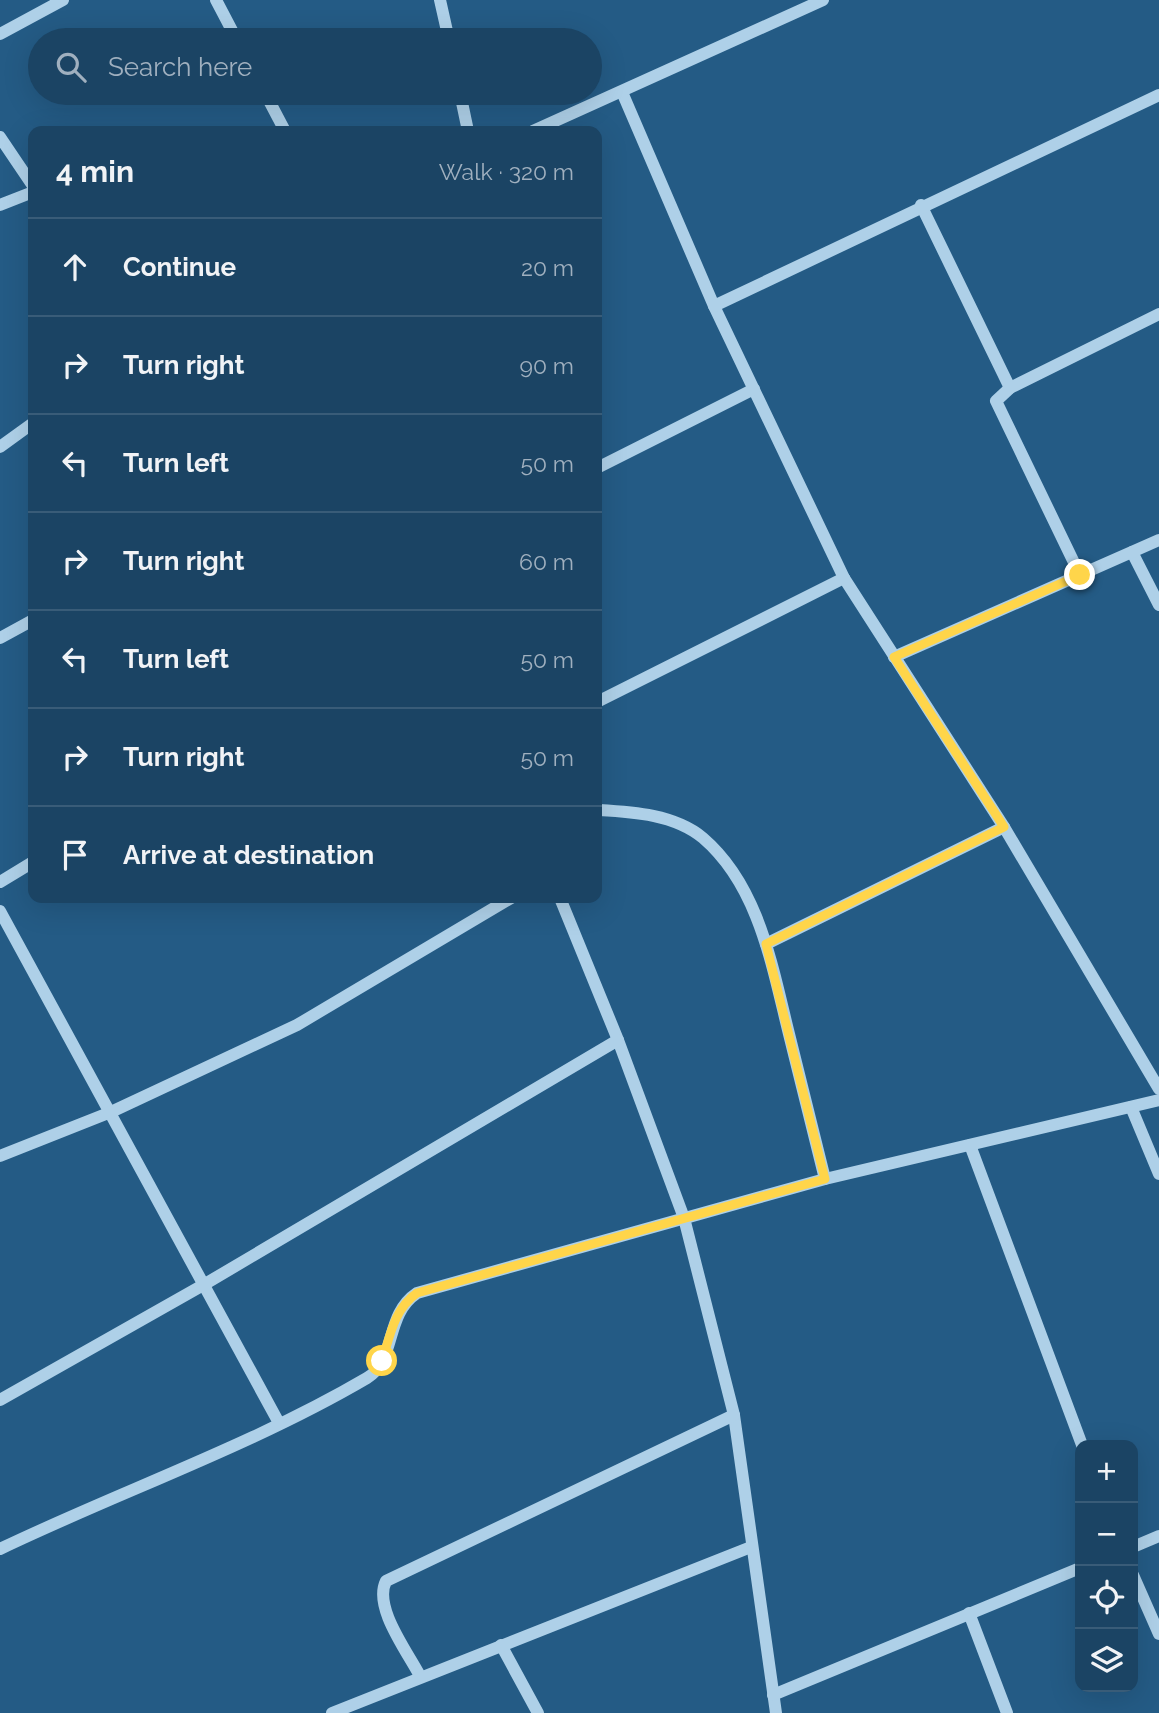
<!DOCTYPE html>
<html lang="en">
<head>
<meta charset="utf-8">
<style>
  :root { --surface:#1b4464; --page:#284e6d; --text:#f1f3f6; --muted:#a0b0bf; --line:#395c78 }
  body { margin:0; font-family:Raleway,sans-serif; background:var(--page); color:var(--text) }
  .controls { position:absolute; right:21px; bottom:21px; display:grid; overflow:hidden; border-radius:14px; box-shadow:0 7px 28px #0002 }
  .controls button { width:63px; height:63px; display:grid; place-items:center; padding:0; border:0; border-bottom:2px solid var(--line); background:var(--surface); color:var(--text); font:35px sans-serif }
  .stop { position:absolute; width:21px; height:21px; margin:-16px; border:5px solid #ffd54a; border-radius:50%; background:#fff }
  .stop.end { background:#ffd54a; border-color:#fff; box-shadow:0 2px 7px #0008 }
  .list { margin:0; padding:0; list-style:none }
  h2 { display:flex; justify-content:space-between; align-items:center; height:91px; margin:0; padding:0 28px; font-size:30px }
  h2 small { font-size:23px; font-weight:400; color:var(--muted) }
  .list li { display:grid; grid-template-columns:46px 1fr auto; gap:21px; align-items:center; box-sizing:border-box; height:98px; padding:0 28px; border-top:2px solid var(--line) }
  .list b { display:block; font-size:26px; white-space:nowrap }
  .list em { font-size:23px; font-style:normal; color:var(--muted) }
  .icon { flex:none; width:38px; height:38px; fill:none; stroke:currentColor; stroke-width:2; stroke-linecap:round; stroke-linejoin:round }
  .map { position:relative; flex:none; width:1159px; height:1713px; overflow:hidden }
  .search { position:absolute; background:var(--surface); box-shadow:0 7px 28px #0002; left:28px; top:28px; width:574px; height:77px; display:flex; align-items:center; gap:18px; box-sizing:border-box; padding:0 24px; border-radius:38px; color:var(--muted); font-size:26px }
  .panel { position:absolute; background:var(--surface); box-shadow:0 7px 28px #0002; left:28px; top:126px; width:574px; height:777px; border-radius:14px }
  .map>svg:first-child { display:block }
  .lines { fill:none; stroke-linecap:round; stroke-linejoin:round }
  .minor { stroke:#aed0e8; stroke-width:12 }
  .route { stroke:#ffd54a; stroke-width:9 }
</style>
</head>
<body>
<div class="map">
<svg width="1159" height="1713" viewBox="0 0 1159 1713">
  <rect width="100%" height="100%" fill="#245b85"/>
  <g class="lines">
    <!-- minor -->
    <g class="minor">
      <polyline points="216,0 237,40"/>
      <polyline points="440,0 449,40"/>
      <polyline points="0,34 63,0"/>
      <polyline points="622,92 714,306 844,578 1004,827 1159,1089"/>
      <polyline points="265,93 285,131"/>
      <polyline points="460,93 468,131"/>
      <polyline points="533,131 823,0"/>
      <polyline points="0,137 33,186"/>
      <polyline points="0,205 33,192"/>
      <polyline points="921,205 1010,388"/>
      <polyline points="714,306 1159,95"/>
      <polyline points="0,447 33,423"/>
      <polyline points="597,468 754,389"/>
      <polyline points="1132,552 1159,605"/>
      <polyline points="1080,575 996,401 1010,388 1159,314"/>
      <polyline points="0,638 33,620"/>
      <polyline points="894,657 1159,540"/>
      <polyline points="597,702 844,578"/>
      <path d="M597,810C632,812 674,814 703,838C759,886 772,966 789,1034C801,1082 813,1131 825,1179"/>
      <polyline points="0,882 33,862"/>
      <polyline points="560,898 618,1040 684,1218 734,1415 776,1713"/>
      <polyline points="0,911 279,1423"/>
      <polyline points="766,944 1004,827"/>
      <polyline points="1131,1107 1159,1174"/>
      <polyline points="970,1145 1082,1445"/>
      <polyline points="0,1156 111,1112 297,1025 511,898"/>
      <polyline points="0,1400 205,1284 618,1040"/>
      <polyline points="1133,1547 1159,1536"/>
      <path d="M0,1549C121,1491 251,1446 367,1378C397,1360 384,1315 417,1293L825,1179L1159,1100"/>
      <polyline points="1133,1575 1159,1634"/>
      <polyline points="969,1613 1007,1713"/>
      <polyline points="501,1645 538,1713"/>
      <path d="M420,1676C407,1651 373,1607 386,1581L734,1415"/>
      <polyline points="773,1695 1080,1568"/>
      <polyline points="332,1713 751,1547"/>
    </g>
  </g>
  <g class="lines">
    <!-- route -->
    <path class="route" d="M382,1361C390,1336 394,1309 417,1293L825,1179L766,944L1004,827L894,657L1080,575"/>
  </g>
</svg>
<div class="controls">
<button>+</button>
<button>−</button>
<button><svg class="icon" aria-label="locate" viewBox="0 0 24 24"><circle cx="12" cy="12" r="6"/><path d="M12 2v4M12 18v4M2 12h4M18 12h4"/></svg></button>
<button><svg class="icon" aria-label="layers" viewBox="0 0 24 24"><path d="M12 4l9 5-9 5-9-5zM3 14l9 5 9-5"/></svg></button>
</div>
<div class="stop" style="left:382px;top:1361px"></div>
<div class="stop end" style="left:1080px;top:575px"></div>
<div class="search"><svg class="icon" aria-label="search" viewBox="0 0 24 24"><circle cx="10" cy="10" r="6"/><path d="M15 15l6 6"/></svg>Search here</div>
<section class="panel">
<h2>4 min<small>Walk · 320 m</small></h2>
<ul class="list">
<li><svg class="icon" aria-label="ahead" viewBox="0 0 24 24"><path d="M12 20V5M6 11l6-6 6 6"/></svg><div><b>Continue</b></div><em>20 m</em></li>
<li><svg class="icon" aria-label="right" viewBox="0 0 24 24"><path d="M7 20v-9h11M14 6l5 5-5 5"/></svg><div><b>Turn right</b></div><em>90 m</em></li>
<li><svg class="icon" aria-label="left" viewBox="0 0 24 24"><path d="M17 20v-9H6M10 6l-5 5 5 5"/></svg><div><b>Turn left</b></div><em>50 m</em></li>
<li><svg class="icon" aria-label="right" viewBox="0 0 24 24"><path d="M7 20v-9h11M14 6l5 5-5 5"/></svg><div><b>Turn right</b></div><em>60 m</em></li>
<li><svg class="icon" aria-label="left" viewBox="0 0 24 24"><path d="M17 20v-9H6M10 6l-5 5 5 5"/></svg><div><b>Turn left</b></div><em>50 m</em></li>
<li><svg class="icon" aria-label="right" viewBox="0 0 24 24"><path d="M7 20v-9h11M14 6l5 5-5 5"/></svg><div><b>Turn right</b></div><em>50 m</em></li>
<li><svg class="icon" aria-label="arrive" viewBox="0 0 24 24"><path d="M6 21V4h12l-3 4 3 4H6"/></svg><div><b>Arrive at destination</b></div></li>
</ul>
</section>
</div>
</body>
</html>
